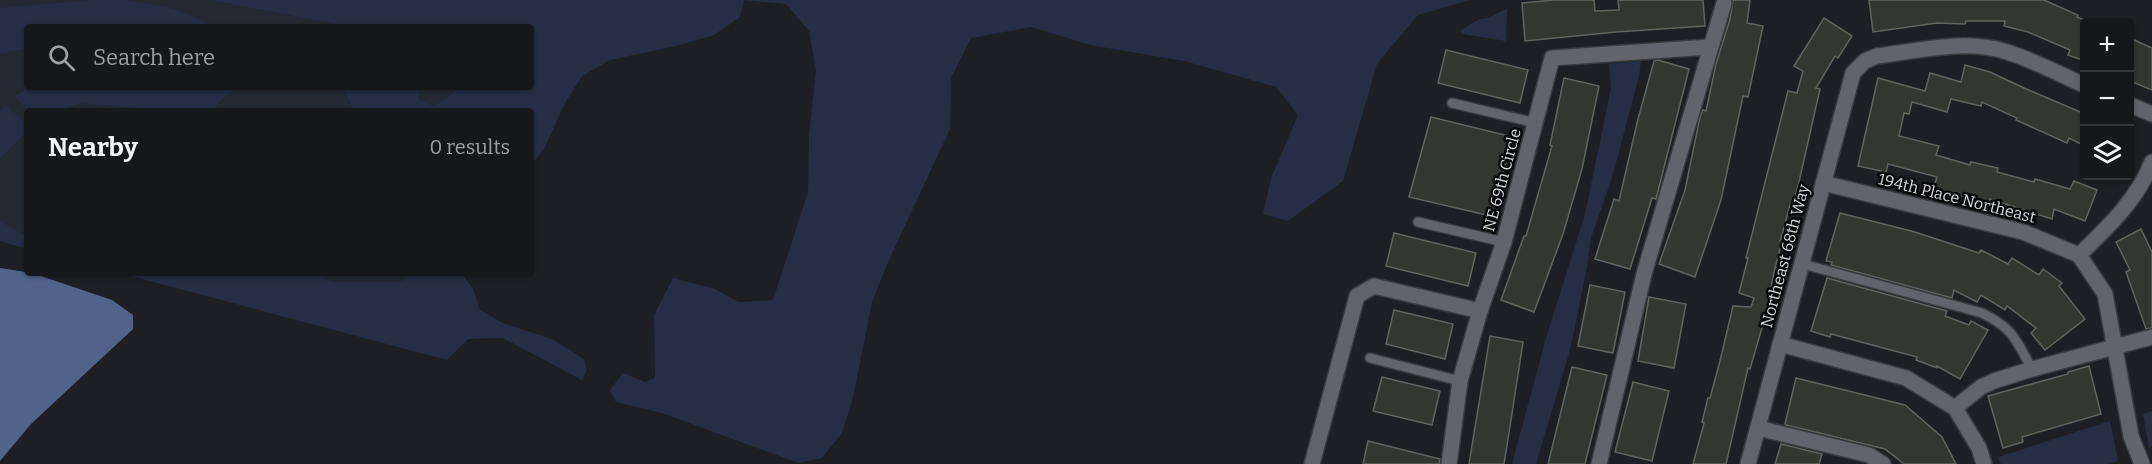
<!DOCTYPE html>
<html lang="en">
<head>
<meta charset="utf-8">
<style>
  :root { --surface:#16171b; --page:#1f2024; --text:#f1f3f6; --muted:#9e9fa3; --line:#35363a }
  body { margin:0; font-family:Bitter,serif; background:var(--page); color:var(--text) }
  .controls { position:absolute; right:18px; top:18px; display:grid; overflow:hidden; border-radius:6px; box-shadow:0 2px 4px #0004 }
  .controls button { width:54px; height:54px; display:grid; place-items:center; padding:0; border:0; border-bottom:2px solid var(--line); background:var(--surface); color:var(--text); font:30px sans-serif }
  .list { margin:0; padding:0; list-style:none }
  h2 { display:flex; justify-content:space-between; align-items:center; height:78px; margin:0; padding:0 24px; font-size:26px }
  h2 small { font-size:20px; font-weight:400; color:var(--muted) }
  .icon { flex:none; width:33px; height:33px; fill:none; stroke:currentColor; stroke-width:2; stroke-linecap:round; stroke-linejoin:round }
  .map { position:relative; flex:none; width:2152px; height:464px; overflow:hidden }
  .search { position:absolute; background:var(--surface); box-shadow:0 2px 4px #0004; left:24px; top:24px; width:510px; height:66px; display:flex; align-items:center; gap:15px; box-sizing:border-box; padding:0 21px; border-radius:6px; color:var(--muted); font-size:22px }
  .panel { position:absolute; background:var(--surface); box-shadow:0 2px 4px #0004; left:24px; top:108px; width:510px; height:168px; border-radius:6px }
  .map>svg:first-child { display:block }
  .built { fill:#242933 }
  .green { fill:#252e44 }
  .water { fill:#52638b }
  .building { fill:#333731; stroke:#61645f; stroke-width:1.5 }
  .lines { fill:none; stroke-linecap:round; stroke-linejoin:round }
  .service-casing { stroke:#393a3e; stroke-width:12 }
  .minor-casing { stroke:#393a3e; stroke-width:18 }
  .service { stroke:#61646a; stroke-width:9 }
  .minor { stroke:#61646a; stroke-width:15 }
  .labels { text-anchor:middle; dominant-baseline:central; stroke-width:5; stroke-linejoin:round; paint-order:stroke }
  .street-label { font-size:16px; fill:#d6d7db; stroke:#08090b }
</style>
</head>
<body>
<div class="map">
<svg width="2152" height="464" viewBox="0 0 2152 464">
  <rect width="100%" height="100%" fill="#1d1f24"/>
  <!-- built -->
  <g class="built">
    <polygon points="0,0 209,0 350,27 27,27 27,87 29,87 14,96 28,111 27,236 0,221"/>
    <polygon points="243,87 264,90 266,87 343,87 353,111 213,111 226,95"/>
    <polygon points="420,87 456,87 456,90 434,106 418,99"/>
    <polygon points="80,103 134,108 137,111 61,111"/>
    <polygon points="311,273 412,273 399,282 334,282"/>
  </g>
  <!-- green -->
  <g class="green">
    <polygon points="91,0 128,0 175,9 218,27 27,27 27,48 0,54 0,8"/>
    <polygon points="209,0 1470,0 1418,15 1377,64 1343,181 1288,221 1263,214 1271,178 1298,115 1276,87 1184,61 1090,45 1031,27 971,38 951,78 950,129 889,260 872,302 853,398 842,433 822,458 798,463 662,413 616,402 610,390 623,373 645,382 655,378 654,315 673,278 715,289 739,302 773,300 808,192 809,136 816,70 809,31 786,4 744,0 740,17 714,35 680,45 610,60 582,76 565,103 544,149 531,165 531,111 353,111 343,87 420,87 418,99 434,106 456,90 456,87 531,87 531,27 350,27"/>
    <polygon points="1507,8 1506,41 1462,34 1461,30 1479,19 1488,18"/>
    <polygon points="1641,61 1639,76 1612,178 1591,238 1587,268 1570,350 1536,464 1512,464 1546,338 1585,214 1611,88 1609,64"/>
    <polygon points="29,87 243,87 226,95 213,111 137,111 134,108 80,103 61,111 28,111 14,96"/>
    <polygon points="5,105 27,125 27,131 0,158 0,111"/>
    <polygon points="0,221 27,236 27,249 0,241"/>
    <polygon points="120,273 311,273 334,282 399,282 412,273 461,273 473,289 480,310 503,323 552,339 584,359 587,370 582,380 503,338 468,339 447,360"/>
    <polygon points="2152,411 2152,447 2149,448 2143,414"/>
    <polygon points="2110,421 2118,461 2109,464 2001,464 1998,457"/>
  </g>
  <!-- water -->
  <polygon class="water" points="0,268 32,273 112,300 133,315 133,329 31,424 0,461"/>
  <!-- building -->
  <g class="building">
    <polygon points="1554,0 1594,0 1595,11 1619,10 1618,0 1703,0 1705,26 1616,32 1525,41 1522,3"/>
    <polygon points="1733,0 1750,0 1747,23 1763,26 1748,97 1743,96 1721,200 1695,277 1659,264 1685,190 1700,117 1703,110 1706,111 1716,64 1730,19"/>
    <polygon points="1869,0 2044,0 2078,15 2077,17 2085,20 2085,61 2068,55 2070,50 2028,32 2004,26 2005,21 1966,21 1965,24 1937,23 1873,32"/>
    <polygon points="1824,18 1852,36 1838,58 1835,56 1816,88 1820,89 1799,182 1793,206 1790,205 1780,242 1782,242 1774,272 1766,314 1750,369 1748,368 1726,464 1693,464 1704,423 1702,422 1708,398 1710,398 1720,361 1733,306 1751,307 1754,298 1739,293 1748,258 1746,258 1788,91 1797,93 1803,71 1794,66"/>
    <polygon points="2130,38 2152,48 2152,90 2130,81"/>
    <polygon points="1446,50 1528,70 1520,103 1438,83"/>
    <polygon points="1658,60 1689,69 1656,199 1652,198 1630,269 1595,259 1614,199 1619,201 1638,119 1654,61"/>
    <polygon points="1965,65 1990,72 2024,88 2085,114 2085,146 2069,138 2067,143 2016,120 2017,118 1982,102 1981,106 1951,99 1947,112 1912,102 1909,114 1904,113 1899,136 1939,146 1936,155 1970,165 1971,162 1998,168 1997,172 2034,182 2035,179 2070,189 2074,181 2097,190 2085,221 2054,209 2052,219 1990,199 1989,203 1933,189 1937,177 1888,164 1886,172 1858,166 1878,78 1925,91 1930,73 1961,82"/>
    <polygon points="1564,78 1599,86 1582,169 1563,234 1534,312 1501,300 1524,236 1526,236 1552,146 1550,145"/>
    <polygon points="1431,117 1513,137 1491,216 1409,197"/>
    <polygon points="1840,213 1915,232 1979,253 1981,250 2008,264 2012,258 2039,275 2043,269 2062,283 2059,286 2085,319 2045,350 2031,333 2036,328 2007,306 2005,310 1981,295 1977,302 1954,290 1952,298 1831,265 1832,262 1826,261"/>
    <polygon points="2141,229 2152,252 2152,328 2146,329 2126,272 2130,270 2116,242"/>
    <polygon points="1394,233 1476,253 1468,286 1386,266"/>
    <polygon points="1827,278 1947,311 1945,316 1969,325 1971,321 1988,330 1960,379 1937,366 1937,368 1916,360 1917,357 1831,334 1830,337 1811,331"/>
    <polygon points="1590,285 1625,292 1613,353 1578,346"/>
    <polygon points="1649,297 1686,304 1674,368 1638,361"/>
    <polygon points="1394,310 1453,324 1445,359 1386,344"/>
    <polygon points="1490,336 1523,342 1511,420 1504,464 1469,464"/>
    <polygon points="2089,366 2101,414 2022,437 2023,442 2003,448 1988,396 2068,374 2068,372"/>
    <polygon points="1572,367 1607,375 1585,464 1548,464"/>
    <polygon points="1382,377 1440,391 1432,425 1373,411"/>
    <polygon points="1796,378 1905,405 1942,437 1956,464 1904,464 1885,449 1786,425 1785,424"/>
    <polygon points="1633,382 1669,391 1652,461 1615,452"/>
    <polygon points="1368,441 1440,459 1439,464 1363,464"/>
    <polygon points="1781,444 1822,454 1819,464 1775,464"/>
  </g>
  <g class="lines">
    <defs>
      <g id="service">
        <polyline points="1452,103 1536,123"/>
        <polyline points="1418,222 1504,242"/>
        <path d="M1803,264L1982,313C2013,328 2016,340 2032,369"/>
        <polyline points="1370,358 1460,381"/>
      </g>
      <g id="minor">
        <polyline points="2130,105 2152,114"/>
        <polyline points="1823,183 2023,232 2079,255"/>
        <polyline points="1780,344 1906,378 1955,408 1979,448 1984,464"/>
        <polyline points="1955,408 1981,387 1994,381 2032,369 2152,337"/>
        <polyline points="1758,428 1869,455 1883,464"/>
        <polyline points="1312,464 1357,296 1374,286 1480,311"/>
        <polyline points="1449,464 1460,381 1480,311 1504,242 1552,58 1709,47"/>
        <polyline points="1599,464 1644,274 1724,3"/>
        <path d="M1748,464L1853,73L1865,61L1877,56C1918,51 1966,38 2007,52C2033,60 2059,74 2084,85"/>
        <path d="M2142,464L2131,436L2105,294L2079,255C2108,227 2137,200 2152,162"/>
      </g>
    </defs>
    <!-- service casing -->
    <use href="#service" class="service-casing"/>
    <!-- minor casing -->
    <use href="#minor" class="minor-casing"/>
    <!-- service -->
    <use href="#service" class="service"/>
    <!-- minor -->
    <use href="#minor" class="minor"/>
  </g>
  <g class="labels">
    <!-- street labels -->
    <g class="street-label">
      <text transform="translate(1502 180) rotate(-75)">NE 69th Circle</text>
      <text transform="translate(1957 198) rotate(14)">194th Place Northeast</text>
      <text transform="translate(1785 256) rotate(-75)">Northeast 68th Way</text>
    </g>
  </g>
</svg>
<div class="controls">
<button>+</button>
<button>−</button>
<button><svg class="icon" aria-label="layers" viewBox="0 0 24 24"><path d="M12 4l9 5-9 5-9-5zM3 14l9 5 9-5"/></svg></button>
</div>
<div class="search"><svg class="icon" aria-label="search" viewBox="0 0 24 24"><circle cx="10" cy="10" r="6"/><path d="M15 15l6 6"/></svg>Search here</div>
<section class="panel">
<h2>Nearby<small>0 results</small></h2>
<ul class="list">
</ul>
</section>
</div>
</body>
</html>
